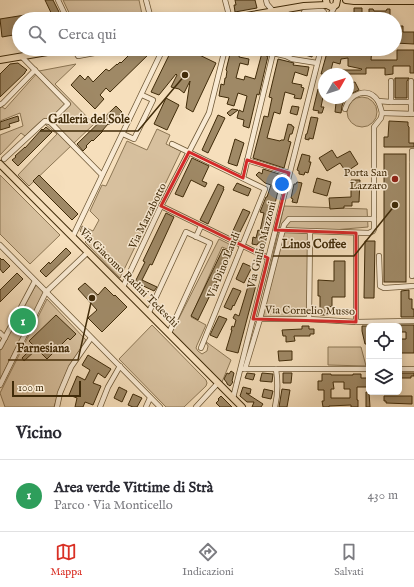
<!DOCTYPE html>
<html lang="it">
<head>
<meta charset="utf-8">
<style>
  :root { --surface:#fff; --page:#f7f7f7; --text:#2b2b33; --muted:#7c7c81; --line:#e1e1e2; --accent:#d93025 }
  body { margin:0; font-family:"IM FELL English",serif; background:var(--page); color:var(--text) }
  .controls { position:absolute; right:12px; bottom:12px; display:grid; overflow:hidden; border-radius:6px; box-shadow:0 2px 10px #0003 }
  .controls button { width:36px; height:36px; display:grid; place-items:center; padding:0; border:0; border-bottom:1px solid var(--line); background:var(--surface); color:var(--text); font:20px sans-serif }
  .compass { position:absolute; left:318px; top:68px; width:36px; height:36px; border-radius:50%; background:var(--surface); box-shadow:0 2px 10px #0003; rotate:51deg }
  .scale { position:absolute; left:12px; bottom:10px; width:69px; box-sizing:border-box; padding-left:4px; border:2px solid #402b09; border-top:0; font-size:11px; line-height:14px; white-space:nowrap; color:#402b09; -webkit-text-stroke:3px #f9ead3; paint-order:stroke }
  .you { position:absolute; left:282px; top:184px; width:14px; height:14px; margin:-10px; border:3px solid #fff; border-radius:50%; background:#1a73e8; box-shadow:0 0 0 6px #1a73e833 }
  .badge { display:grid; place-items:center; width:26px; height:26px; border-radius:50%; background:var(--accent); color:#fff; font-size:13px; font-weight:700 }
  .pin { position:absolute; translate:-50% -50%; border:2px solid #fff; box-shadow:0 1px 4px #0006 }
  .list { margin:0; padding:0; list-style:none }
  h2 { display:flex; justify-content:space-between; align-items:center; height:52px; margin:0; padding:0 16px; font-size:17px }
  h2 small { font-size:13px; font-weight:400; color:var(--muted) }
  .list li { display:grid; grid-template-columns:26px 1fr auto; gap:12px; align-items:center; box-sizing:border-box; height:72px; padding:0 16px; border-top:1px solid var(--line) }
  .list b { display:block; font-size:15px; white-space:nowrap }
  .list p { margin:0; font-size:13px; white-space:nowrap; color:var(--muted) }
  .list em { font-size:13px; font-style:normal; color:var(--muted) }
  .icon { flex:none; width:22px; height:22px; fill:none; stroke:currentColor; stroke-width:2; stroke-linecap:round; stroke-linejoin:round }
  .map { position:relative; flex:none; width:414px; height:407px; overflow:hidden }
  .search { position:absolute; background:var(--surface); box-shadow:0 2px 10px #0003; left:12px; right:12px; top:12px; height:44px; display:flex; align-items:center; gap:10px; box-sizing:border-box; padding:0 14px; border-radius:22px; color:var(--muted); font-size:15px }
  .sheet { height:124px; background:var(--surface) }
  nav { display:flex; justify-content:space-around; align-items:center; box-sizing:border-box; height:56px; border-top:1px solid var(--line); background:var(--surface); font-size:11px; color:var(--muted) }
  nav a { display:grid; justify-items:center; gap:2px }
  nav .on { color:var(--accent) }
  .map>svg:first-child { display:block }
  .green { fill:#d7c09e; stroke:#8c7654 }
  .building { fill:#9f8966; stroke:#402b09; fill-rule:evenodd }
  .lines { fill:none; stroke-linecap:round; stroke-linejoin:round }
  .minor-casing { stroke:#6e5836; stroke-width:6 }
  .major-casing { stroke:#402b09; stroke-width:8 }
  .minor { stroke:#f9ead3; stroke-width:4.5 }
  .major { stroke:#f6dfbc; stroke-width:6 }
  .marked { fill:none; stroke:#d62828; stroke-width:3; stroke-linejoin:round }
  .poi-dot { fill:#8f2418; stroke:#f9ead3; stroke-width:1.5 }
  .labels { text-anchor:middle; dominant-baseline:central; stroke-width:3; stroke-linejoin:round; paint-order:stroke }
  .poi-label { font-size:11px; fill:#402b09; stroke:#f9ead3; text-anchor:end }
  .street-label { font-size:11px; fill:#402b09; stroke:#f9ead3 }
  .leader { fill:none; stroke:#402b09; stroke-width:1.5 }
  .callout-dot { fill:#402b09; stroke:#f9ead3; stroke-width:1.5 }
  .callout-label { font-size:12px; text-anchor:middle; font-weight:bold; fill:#402b09; stroke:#f9ead3; stroke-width:3; stroke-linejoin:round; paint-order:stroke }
</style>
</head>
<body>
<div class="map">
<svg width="414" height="407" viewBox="0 0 414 407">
  <rect width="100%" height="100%" fill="#f6dfbc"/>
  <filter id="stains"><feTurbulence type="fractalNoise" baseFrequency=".005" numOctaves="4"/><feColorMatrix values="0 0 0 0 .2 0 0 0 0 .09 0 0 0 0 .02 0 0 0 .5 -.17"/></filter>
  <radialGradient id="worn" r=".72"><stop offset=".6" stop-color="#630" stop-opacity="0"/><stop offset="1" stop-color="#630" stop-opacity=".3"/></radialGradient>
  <!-- green -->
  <g class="green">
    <polygon points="63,0 139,0 143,19 72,19"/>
    <polygon points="76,64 55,84 94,124 29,186 18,175 57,134 41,121 25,136 21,133 0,155 0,135 23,126 20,113 0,121 0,107 1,106 5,109 39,71"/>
    <circle cx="362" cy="112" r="15"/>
    <polygon points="157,129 170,135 166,144 181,151 120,278 85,242 88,239 80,231 82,226 93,231 99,220 90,211 102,185 106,186 127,141 147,150"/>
    <polygon points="0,175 60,235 30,264 0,234"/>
    <polygon points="284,206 367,209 368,227 310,232 309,319 259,316"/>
    <polygon points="219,239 229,244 227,249 222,247 191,317 206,325 197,345 196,348 198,351 202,354 207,351 208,346 205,341 231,360 222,382 172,332"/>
    <polygon points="36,285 44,292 0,380 0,349"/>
    <polygon points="47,299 86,340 70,366 59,391 54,407 5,407 0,393"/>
    <polygon points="152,325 206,380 207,383 206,386 184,407 166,407 119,359"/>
    <polygon points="328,347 361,347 366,366 328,365"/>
  </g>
  <!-- building -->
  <g class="building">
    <polygon points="45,0 53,0 61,16 54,19"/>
    <polygon points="235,0 255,0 257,8 235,12 234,5 236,5"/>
    <polygon points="354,8 362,8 362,15 359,15 359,19 354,19"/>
    <polygon points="369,9 373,9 374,11 386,11 387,9 390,9 390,19 387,19 387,18 369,18"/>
    <polygon points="294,14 299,15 298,19 288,19 289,15 294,16"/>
    <polygon points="25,15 26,19 19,19 19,34 2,37 0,19"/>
    <polygon points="395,26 403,26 403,32 414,32 414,44 395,43"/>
    <polygon points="135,49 146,49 150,53 110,92 106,88 100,95 104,99 95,109 71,85 80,75 85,80 88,76 93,82 106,69 109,71 117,64 117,65 120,62 121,63"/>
    <polygon points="172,49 187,49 216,63 193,112 186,108 190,81 184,93 179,89 171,87 177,75 176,74 159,95 151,92"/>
    <polygon points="263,49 268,49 266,56 268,56 259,95 257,94 249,128 243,126 244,120 237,118 239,110 243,112 247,96 238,93 234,106 227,104 229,98 219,96 221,84 224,85 225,78 226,78 227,71 226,70 231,50 240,52 239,57 249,59 248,65 240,63 236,78 244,80 245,76 255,79"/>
    <polygon points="283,49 297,49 295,53 283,50"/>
    <polygon points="306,49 311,49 311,52 313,53 312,57 305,55"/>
    <path d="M328,49H341V51H363V49H372L371,60H397V50H414V73H410V66H393V74L385,75V68H366V74H321ZM348,58V66L362,69L361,70H331L333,62L340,64L341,59Z"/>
    <polygon points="278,59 294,63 293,65 309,67 307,76 295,72 292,83 302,85 301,87 304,88 301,99 294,98 295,95 285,92 280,114 274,112 267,138 280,141 281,140 284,140 288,124 292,125 292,126 294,127 292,134 290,134 288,141 291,142 284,168 253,158 264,116 268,117 272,98 269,97"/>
    <polygon points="18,63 27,70 25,72 25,73 0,97 0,74 10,64"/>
    <polygon points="395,78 409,78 407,81 407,98 395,98"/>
    <polygon points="355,82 359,90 348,95 348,85 349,85 348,83"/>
    <polygon points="318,89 324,90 324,97 323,97 321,107 324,107 322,113 318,113 319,111 313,110"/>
    <polygon points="166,98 179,105 167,130 154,124"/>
    <polygon points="338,98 345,98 342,106 341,113 335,112 336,103"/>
    <polygon points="116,106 122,112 109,125 108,124 102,131 103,131 93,141 92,140 86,146 87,147 83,151 77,144"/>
    <polygon points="292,106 299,107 297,115 290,113"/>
    <polygon points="232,109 238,110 230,116 227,113"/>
    <polygon points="218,115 225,118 208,153 202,150"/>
    <polygon points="18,116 19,121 9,124 10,127 0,130 0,122"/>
    <polygon points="311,117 318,118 313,139 309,138 309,140 305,139 306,134 307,134 308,130"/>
    <polygon points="389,121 408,122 408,126 409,127 409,143 414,143 414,147 384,147 384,137 388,137"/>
    <polygon points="46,127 52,132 18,166 12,160 16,157 15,156 25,147 25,148 42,129 43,130"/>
    <polygon points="235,139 244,143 237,166 228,163"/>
    <polygon points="332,150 337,158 350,151 358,164 346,172 340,163 327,171 319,158"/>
    <polygon points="302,154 310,156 309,162 311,162 308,173 305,172 304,175 299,174 299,171 297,170"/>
    <rect x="384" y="154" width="22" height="128"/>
    <polygon points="192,158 209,166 202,181 207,183 205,187 191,180 183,197 175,194"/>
    <polygon points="263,169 282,175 265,244 258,243 257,245 252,244 253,237 256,238 258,230 260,231 264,213 260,212 266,197 267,197 271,185 265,183 256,175 259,172 262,174"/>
    <polygon points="39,175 78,214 72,220 33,181"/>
    <polygon points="317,178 331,182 327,196 313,192"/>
    <polygon points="351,180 360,180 359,202 352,202 352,206 344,206 344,208 330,209 329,198 351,197"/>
    <polygon points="297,182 302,183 297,203 292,202 293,199 291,198 294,184 296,184"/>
    <polygon points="237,183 251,189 248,196 233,190"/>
    <polygon points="218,184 224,187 223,189 224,189 208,224 200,220"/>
    <polygon points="243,209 250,212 237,238 231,235"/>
    <polygon points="166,213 174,217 152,265 150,264 142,280 157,287 154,291 135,282 145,262 143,261"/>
    <polygon points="365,241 375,241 374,298 364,298"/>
    <polygon points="66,248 71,253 46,277 40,271 49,262 50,264"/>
    <polygon points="223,249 231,252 198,320 191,316"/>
    <polygon points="0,258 2,260 3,259 10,266 3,273 0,269"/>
    <polygon points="334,261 345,261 345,297 332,297 332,307 328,306 328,315 320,315 320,296 318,296 318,280 334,281"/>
    <polygon points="243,263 252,267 244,283 236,279"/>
    <polygon points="17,273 23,279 0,302 0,290"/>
    <polygon points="85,283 98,295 105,287 114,296 115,295 127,307 102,332 88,318 97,310 78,289"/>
    <polygon points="249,283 256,285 238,353 226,350 232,330 231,330 232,326 234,327 236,320 233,318 235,314 239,316"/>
    <polygon points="233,288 241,291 234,306 233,305 231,310 224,307"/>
    <polygon points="409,290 409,299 412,299 412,309 414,309 414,317 401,317 401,291"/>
    <polygon points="56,315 76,334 70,340 68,338 47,359 37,349 24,361 22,358 34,346 29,341"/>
    <polygon points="219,316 227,319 217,338 210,335"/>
    <polygon points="399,325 414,325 414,353 401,353 401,346 399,346 399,339 406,339 406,332 399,332"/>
    <polygon points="302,326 309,326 309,329 314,329 314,334 310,334 310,336 294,336 295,341 286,342 286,336 283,336 282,330 302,329"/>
    <polygon points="362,326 368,326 369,344 365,344 362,331"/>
    <polygon points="278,351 292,351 292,360 279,361"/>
    <polygon points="88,355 111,369 105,378 98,373 93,383 101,386 93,405 85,402 83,407 75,407 77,398 69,395 77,376 85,380 90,370 82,365"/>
    <polygon points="231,371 234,373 232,381 233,382 230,386 227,384 227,383 224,379 227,373 229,374"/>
    <polygon points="247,373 255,374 253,380 245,378"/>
    <polygon points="262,373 273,374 272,382 260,381"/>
    <polygon points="283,373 292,373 291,383 283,383"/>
    <polygon points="399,373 414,373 414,376 411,376 411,378 399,378"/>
    <path d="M322,374H331V375H353V374H361V378H369V387H357V400H358V407H351V405L329,406V407H323L322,401H324V390H318V381H322ZM333,382H344V389H350V398H331V389H334Z"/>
    <polygon points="119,387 127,391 122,402 114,398"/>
    <polygon points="243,387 251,389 250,394 246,393 263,404 261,407 252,407 254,402 247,402 240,396"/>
    <polygon points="264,389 273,391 271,399 262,397"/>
    <polygon points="282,389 290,390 287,407 279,407"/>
    <polygon points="366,392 369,392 370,407 366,407"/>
    <polygon points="133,394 142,398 137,407 133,407 128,405"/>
    <polygon points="221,396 232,407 220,407 216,403 219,400 218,399"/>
    <polygon points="384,396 412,396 412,404 386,403 386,401 384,401"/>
  </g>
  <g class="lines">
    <defs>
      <g id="minor">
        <polyline points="58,0 67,19"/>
        <polyline points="146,0 151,19"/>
        <polyline points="225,0 230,19"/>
        <polyline points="266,0 267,4 273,11"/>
        <polyline points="284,19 287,9"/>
        <polyline points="312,19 302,18 304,12 323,11 324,12 323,19"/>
        <polyline points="328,19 335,6"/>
        <polyline points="74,49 78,56 116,49"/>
        <polyline points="273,53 286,56 292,59 317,63"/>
        <polyline points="378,101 391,102 411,102"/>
        <polyline points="391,102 391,81"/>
        <polyline points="0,105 3,103 35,70"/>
        <path d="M345,109C350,93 368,86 378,101C380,105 381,109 382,113"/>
        <polyline points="382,113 414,114"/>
        <polyline points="411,114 411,81"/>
        <polyline points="50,122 102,175"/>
        <polyline points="123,134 134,139 153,100 142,95"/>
        <polyline points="172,144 265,189 201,348"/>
        <polyline points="4,159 45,121 50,122 68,104 22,57"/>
        <polyline points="247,160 289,173"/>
        <polyline points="413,162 412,162 412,151 414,151"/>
        <polyline points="243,178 274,49"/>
        <polyline points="161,206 268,258"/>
        <polyline points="280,230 369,233 373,231 374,229 374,127 381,118 382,113"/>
        <polyline points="73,236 163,49"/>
        <polyline points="196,237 201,226"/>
        <polyline points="0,245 160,407"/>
        <polyline points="379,256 380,286 384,288 414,286"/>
        <polyline points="412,276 412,162"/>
        <polyline points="123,287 161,206 209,113 225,49"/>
        <polyline points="149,312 186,232 210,243 169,333"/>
        <polyline points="253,319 309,319 356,322 414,321"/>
        <polyline points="309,319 310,232"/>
        <polyline points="356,322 356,233"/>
        <polyline points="0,333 5,338"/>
        <polyline points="0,347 35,281"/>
        <polyline points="243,369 369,369"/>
        <polyline points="245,369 260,319 284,225 289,219 374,219"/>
        <polyline points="399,369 414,369"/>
        <polyline points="0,385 46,292 88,252"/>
        <polyline points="233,398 321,49"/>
        <polyline points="57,407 60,393 71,367 91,338"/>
        <polyline points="100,407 108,387 120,366"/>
        <polyline points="146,407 150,398"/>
        <polyline points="196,407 218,383"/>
        <path d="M275,407C278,394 278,382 276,369"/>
      </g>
      <g id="major">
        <polyline points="326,0 327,5 331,7 336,5 337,0"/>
        <polyline points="346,0 354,1 414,1"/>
        <polyline points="229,19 304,6 327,5"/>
        <polyline points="0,60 65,49"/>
        <polyline points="0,164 242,407"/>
      </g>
    </defs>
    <!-- minor casing -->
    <use href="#minor" class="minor-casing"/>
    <!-- major casing -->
    <use href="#major" class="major-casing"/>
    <!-- minor -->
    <use href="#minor" class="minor"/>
    <!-- major -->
    <use href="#major" class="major"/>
  </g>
  <!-- marked area -->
  <path class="marked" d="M189,152L243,178L247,160L289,173L275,230L356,233V322L253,319L268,258L161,206Z"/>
  <!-- markers -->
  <circle class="poi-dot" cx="395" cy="179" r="4"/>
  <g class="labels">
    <!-- poi labels -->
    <g class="poi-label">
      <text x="387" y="173">Porta San<tspan x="387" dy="13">Lazzaro</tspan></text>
    </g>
    <!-- street labels -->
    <g class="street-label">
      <text transform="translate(148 216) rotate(-64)">Via Marzabotto</text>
      <text transform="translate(262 245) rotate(-76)">Via Giulio Mazzoni</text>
      <text transform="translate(224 265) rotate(-68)">Via Dino Laudi</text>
      <text transform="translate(129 278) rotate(45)">Via Giacomo Radini Tedeschi</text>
      <text transform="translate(310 311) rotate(1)">Via Cornelio Musso</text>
    </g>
  </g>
  <!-- callouts -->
  <path class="leader" d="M185 75L138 131H40M395 205L354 256H273M92 298L78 360H8"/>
  <g class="callout-dot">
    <circle cx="185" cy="75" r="4"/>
    <circle cx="395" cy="205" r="4"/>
    <circle cx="92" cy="298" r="4"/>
  </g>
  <g class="callout-label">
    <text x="89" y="123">Galleria del Sole</text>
    <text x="314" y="248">Linos Coffee</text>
    <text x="43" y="352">Farnesiana</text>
  </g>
  <rect width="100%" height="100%" filter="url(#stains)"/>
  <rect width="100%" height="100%" fill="url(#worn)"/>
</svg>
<div class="controls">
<button><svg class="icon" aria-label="locate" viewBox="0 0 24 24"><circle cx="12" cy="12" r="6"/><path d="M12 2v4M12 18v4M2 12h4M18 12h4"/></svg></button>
<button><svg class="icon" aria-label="layers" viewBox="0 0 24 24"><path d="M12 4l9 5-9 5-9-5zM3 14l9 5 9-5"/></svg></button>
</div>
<svg class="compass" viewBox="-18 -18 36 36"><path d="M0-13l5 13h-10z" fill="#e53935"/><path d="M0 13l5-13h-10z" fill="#7c7c81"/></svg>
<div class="scale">100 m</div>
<div class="you"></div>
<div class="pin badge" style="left:23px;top:321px;background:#2e9e5b">1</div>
<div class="search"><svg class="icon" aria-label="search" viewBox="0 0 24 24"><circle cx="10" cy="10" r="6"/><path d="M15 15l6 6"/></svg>Cerca qui</div>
</div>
<section class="sheet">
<h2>Vicino<small></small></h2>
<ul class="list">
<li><span class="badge" style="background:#2e9e5b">1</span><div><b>Area verde Vittime di Strà</b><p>Parco · Via Monticello</p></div><em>430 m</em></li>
</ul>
</section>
<nav>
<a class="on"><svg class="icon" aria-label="map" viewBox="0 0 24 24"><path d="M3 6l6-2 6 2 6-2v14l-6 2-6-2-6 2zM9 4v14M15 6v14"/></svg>Mappa</a>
<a><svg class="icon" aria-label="directions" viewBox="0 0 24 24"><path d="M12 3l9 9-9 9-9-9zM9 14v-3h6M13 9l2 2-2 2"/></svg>Indicazioni</a>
<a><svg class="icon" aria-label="saved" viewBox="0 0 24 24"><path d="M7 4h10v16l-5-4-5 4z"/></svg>Salvati</a>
</nav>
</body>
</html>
